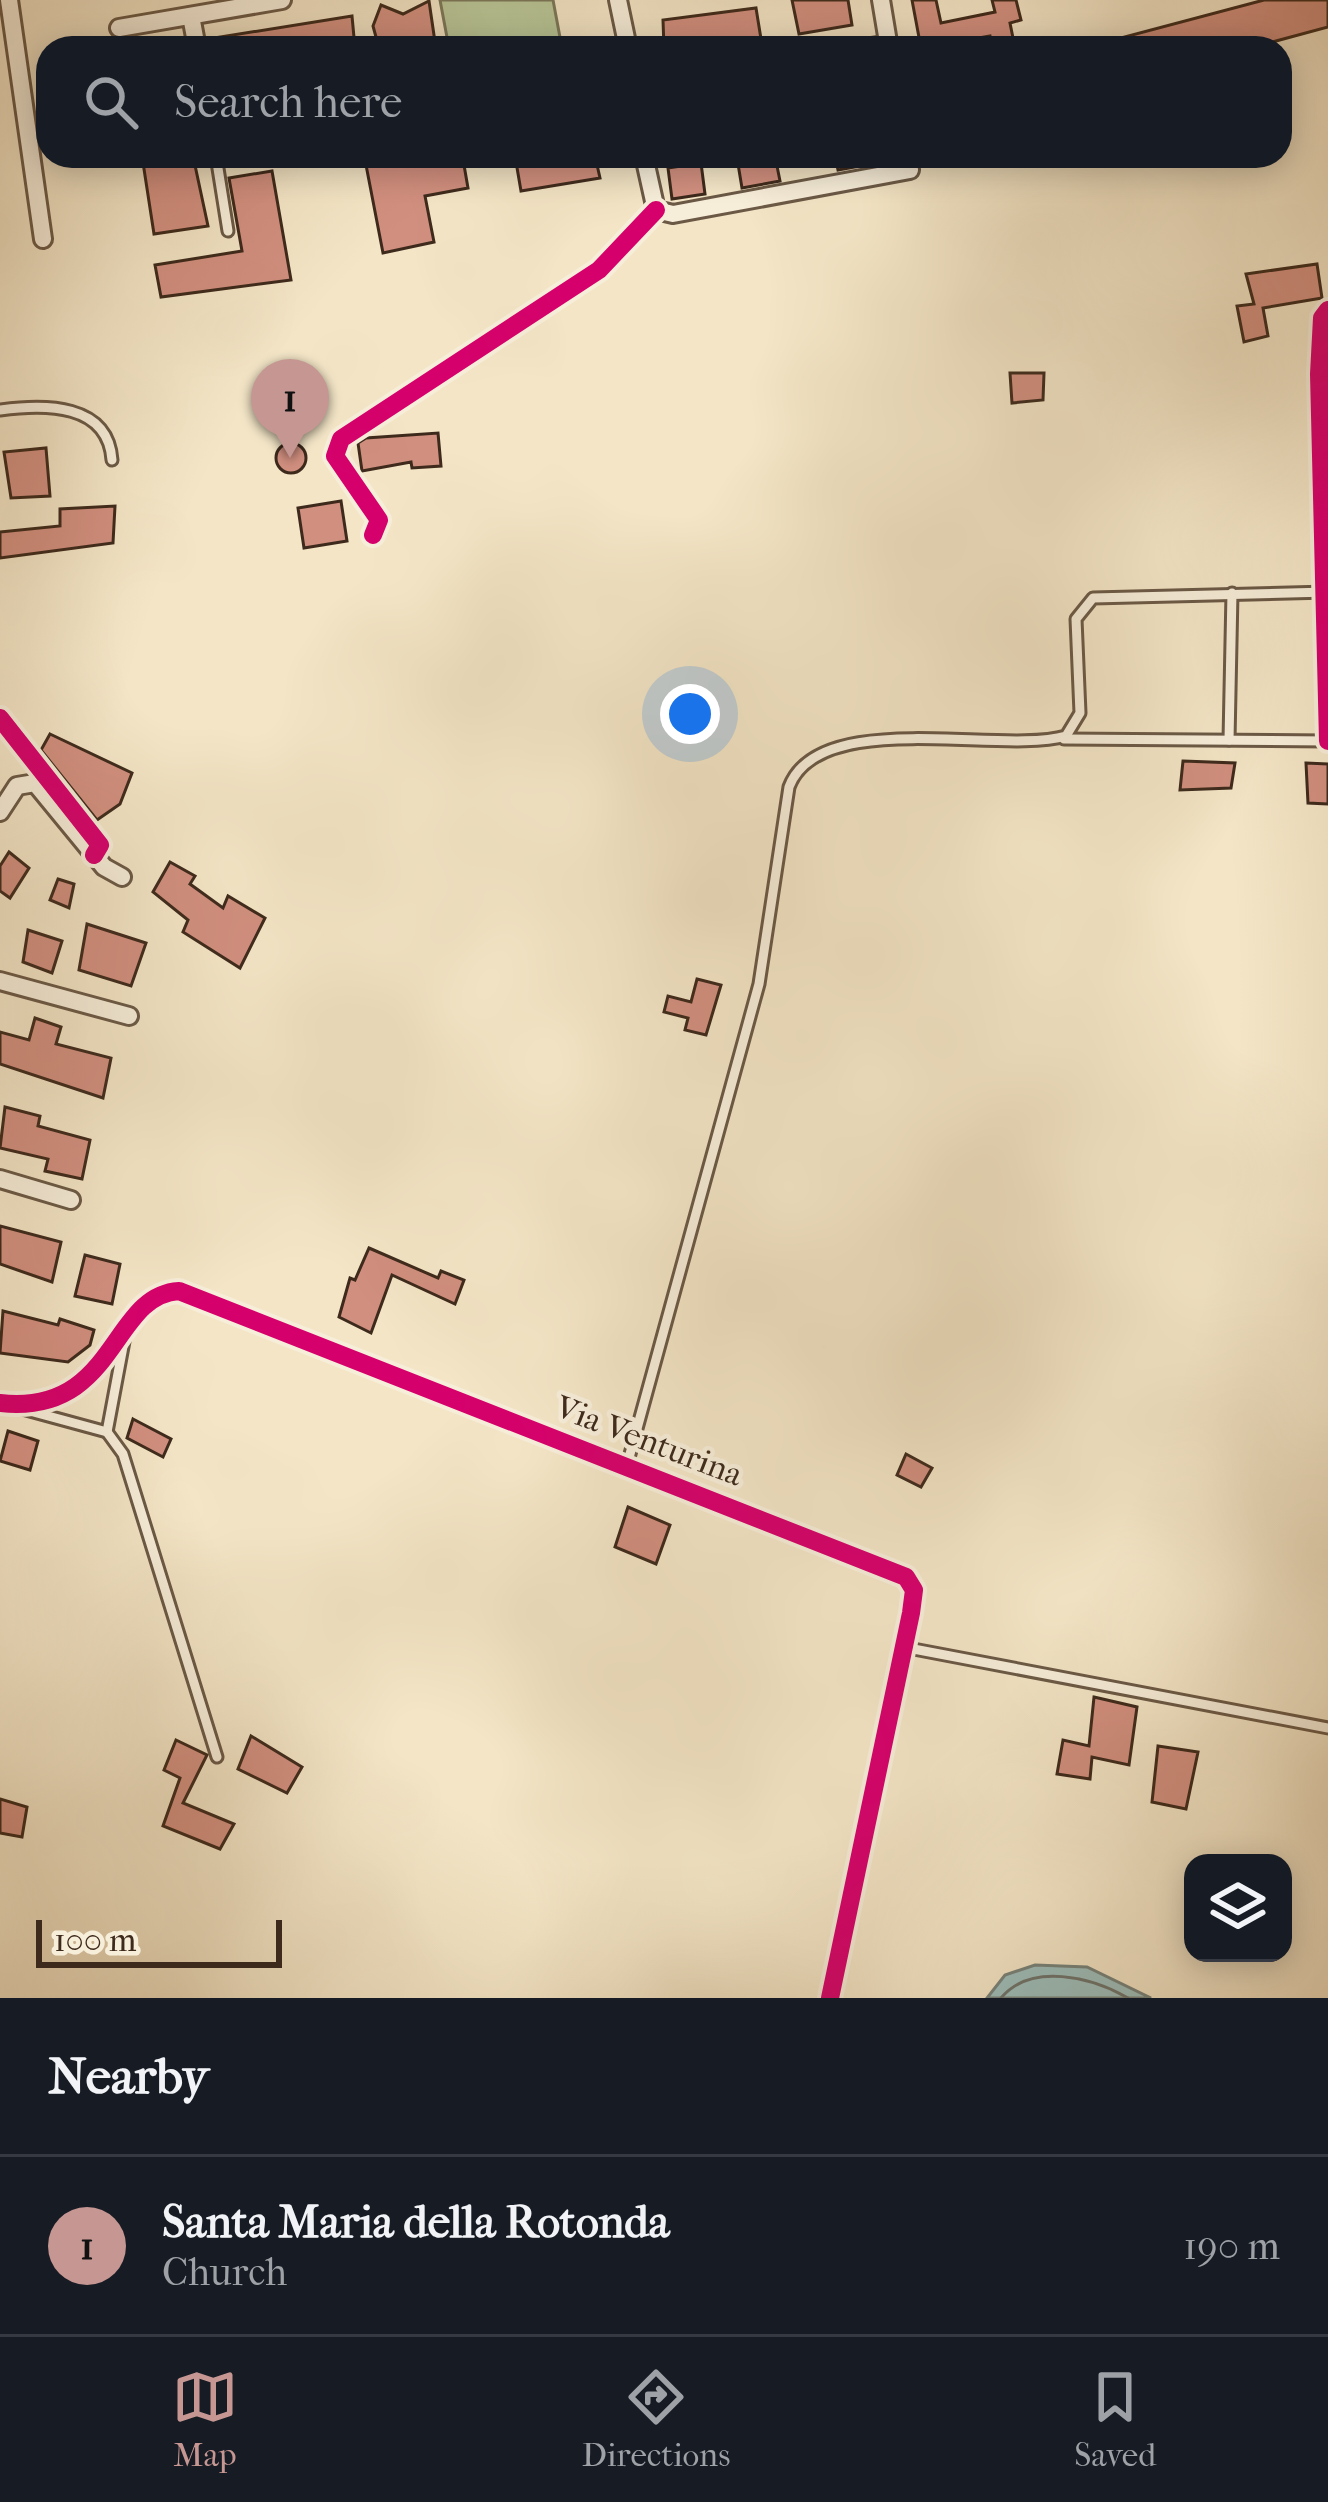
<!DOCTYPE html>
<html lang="en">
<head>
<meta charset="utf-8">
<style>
  :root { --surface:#171b24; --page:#242831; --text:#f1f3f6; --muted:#9ea1a6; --line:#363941; --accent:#c59692 }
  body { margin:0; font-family:"IM FELL French Canon",serif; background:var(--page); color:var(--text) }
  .controls { position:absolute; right:36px; bottom:36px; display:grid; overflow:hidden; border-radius:24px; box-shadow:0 6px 30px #0003 }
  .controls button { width:108px; height:108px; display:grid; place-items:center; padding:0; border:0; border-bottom:3px solid var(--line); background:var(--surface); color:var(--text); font:60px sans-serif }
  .scale { position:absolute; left:36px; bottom:30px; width:246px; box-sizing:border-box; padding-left:12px; border:6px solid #3e2a1c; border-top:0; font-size:33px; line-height:42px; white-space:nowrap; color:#3e2a1c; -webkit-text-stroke:9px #f7eeda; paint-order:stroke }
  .you { position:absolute; left:690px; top:714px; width:42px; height:42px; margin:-30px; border:9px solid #fff; border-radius:50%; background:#1a73e8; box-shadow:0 0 0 18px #1a73e833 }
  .badge { display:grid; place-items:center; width:78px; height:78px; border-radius:50%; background:var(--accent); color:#111; font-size:39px; font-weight:700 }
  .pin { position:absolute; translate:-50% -99px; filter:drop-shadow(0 3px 6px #0008) }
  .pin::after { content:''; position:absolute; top:63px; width:42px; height:36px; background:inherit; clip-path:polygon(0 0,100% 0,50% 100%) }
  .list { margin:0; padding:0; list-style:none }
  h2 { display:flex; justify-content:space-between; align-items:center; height:156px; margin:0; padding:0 48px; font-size:51px }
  h2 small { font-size:39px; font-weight:400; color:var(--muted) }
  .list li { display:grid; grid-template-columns:78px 1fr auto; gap:36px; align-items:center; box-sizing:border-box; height:180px; padding:0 48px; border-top:3px solid var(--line) }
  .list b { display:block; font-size:45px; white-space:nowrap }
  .list p { margin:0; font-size:39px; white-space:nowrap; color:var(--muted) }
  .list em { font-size:39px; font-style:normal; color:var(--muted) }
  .icon { flex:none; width:66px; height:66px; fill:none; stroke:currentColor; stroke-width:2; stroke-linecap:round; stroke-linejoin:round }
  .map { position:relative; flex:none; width:1328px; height:1998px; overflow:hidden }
  .search { position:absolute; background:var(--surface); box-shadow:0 6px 30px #0003; left:36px; right:36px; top:36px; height:132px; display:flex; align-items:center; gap:30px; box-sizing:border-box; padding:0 42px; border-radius:36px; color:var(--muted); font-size:45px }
  .sheet { height:336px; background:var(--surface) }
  nav { display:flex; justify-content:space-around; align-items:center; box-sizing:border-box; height:168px; border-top:3px solid var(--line); background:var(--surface); font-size:33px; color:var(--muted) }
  nav a { display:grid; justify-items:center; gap:6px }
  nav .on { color:var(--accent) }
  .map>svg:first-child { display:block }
  .green { fill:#b8c597; stroke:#7b785a; stroke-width:3 }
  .water { fill:#9dbebb; stroke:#77837b; stroke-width:3 }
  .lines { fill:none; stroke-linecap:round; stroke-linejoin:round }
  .shore { stroke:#6e746c; stroke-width:3 }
  .building { fill:#d18f7f; stroke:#3e2a1c; stroke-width:3 }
  .lane-casing { stroke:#6b5946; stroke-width:15 }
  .street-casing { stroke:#6b5946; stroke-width:22 }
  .lane { stroke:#f7eeda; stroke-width:9 }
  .street { stroke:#f7eeda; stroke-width:16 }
  .cycleway-casing { stroke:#f7eeda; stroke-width:26 }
  .cycleway { stroke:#d6006c; stroke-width:18 }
  .labels { text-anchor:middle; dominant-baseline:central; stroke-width:9; stroke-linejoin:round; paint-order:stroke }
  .street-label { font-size:33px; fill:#3e2a1c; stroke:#f7eeda }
</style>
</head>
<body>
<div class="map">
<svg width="1328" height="1998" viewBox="0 0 1328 1998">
  <rect width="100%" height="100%" fill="#f3e5c6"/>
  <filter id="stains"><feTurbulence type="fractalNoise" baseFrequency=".00167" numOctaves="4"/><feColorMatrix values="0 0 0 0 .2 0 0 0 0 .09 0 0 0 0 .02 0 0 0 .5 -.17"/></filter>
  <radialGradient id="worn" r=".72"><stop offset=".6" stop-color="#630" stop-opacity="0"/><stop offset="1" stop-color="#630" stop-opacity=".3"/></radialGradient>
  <!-- green -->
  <polygon class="green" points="440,0 553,0 562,48 449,48"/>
  <!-- water -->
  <polygon class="water" points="1035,1965 1087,1967 1151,1998 987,1998 1005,1975"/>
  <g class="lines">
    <!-- shore -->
    <path class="shore" d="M1001,1998C1031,1962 1092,1977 1128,1998"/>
  </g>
  <!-- building -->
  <g class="building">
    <polygon points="792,0 848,0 852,25 799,34"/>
    <polygon points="912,0 936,0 941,23 995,12 992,0 1016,0 1021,20 1010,23 1015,48 992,48 990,36 921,48"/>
    <polygon points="1264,0 1328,0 1328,27 1250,48 1099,48 1098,44"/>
    <polygon points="429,1 435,42 379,48 373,26 381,5 403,14"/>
    <polygon points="756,8 762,45 664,48 663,20"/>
    <polygon points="352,16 355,48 210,48 208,39"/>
    <polygon points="142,156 193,156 208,226 154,234"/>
    <polygon points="414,156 470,156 464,165 468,188 425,196 434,242 383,253 366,165"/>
    <polygon points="515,156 595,156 600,178 521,191"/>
    <polygon points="775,156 780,181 742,188 737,158"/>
    <polygon points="835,156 882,156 882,162 838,170"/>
    <polygon points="701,163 705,194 672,199 668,168"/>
    <polygon points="272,171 291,280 161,297 155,265 242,251 229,178"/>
    <polygon points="1317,264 1322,298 1263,308 1268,336 1244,342 1237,306 1254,304 1246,274"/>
    <polygon points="1010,373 1044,373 1043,400 1012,403"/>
    <polygon points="438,433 441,466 412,468 411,462 362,471 358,443 366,438"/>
    <circle cx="291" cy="458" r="15"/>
    <polygon points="46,448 50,496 11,498 4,452"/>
    <polygon points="341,501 347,541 304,548 298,508"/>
    <polygon points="115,506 113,543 0,558 0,532 60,526 60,509"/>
    <polygon points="50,734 132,773 120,804 97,820 41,750"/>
    <polygon points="1183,761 1235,763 1231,788 1180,790"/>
    <polygon points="1306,763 1328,764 1328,804 1308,803"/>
    <polygon points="9,852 29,868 10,898 0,891 0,866"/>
    <polygon points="170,862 195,876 190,884 223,908 228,896 265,918 240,968 183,932 188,920 153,892"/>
    <polygon points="58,879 74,884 69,908 50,900"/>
    <polygon points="87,924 146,943 131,986 79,970"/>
    <polygon points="28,930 62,941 52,973 23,962"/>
    <polygon points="697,979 721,985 706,1035 685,1030 688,1018 664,1012 668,996 691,1002"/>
    <polygon points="35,1018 61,1027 56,1044 111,1058 103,1098 0,1064 0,1032 29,1040"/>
    <polygon points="5,1107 40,1116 38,1126 90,1140 82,1179 45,1171 48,1159 0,1148"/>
    <polygon points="0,1226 61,1242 52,1282 0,1264"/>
    <polygon points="369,1248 438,1278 441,1271 464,1280 455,1304 392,1275 371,1333 339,1317 350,1278 355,1280"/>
    <polygon points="85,1255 120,1264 112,1304 75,1296"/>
    <polygon points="3,1311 58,1325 60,1319 94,1330 90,1345 68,1362 0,1353"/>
    <polygon points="133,1419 171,1439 163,1457 127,1438"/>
    <polygon points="8,1431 38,1441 30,1470 0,1461"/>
    <polygon points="906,1454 932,1468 921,1487 897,1475"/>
    <polygon points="628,1507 670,1525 656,1564 615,1547"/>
    <polygon points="1094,1697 1137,1707 1129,1765 1092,1757 1090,1779 1057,1774 1063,1740 1089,1746"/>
    <polygon points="251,1736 302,1767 287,1793 238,1769"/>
    <polygon points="176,1740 207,1755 183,1803 234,1824 220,1849 163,1826 180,1778 164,1770"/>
    <polygon points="1158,1746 1198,1752 1186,1809 1152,1802"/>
    <polygon points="0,1799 27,1807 22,1837 0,1833"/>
  </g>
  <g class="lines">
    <defs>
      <g id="lane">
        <polyline points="216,156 228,231"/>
        <path d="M0,410C45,404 108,403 112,460"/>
        <polyline points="1064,739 1328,741"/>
        <polyline points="1229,740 1232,593"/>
        <polyline points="15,1407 107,1432 125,1336"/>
        <polyline points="107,1432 123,1454 217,1757"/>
        <path d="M627,1465L759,984L789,787C819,707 1001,755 1066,736L1080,713L1076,619L1093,598L1328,592"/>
        <polyline points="903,1647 1328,1728"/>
      </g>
      <g id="street">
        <polyline points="9,0 43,239"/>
        <polyline points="618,0 628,48"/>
        <polyline points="881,0 889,48"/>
        <polyline points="191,16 197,48"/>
        <polyline points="119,28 282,0"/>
        <polyline points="865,48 889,44"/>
        <polyline points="644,156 656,210 673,214 910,170 908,156"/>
        <polyline points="373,535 379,520 335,456 341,439 599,270 656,210"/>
        <polyline points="1328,741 1319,374 1322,318 1328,310"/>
        <polyline points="0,812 17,786 35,783 104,867 122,877"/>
        <polyline points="0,981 129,1016"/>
        <polyline points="0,1179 71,1200"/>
        <path d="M0,1403C117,1416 110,1295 179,1291L906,1577L914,1590L911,1613L830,1998"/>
      </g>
    </defs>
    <!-- lane casing -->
    <use href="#lane" class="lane-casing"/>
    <!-- street casing -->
    <use href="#street" class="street-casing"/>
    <!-- lane -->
    <use href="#lane" class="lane"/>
    <!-- street -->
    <use href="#street" class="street"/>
    <defs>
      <g id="cycleway">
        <polyline points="373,535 379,520 335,456 341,439 599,270 656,210"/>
        <polyline points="0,718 100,845 94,855"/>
        <polyline points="1328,741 1319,374 1322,318 1328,310"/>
        <path d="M0,1403C117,1416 110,1295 179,1291L906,1577L914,1590L911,1613L830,1998"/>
      </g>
    </defs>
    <!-- cycleway casing -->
    <use href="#cycleway" class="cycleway-casing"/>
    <!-- cycleway -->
    <use href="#cycleway" class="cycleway"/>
  </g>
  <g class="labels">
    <!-- street labels -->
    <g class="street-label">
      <text transform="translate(649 1441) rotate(21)">Via Venturina</text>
    </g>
  </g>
  <rect width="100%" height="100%" filter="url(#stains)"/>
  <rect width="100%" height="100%" fill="url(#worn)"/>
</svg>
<div class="controls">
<button><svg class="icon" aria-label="layers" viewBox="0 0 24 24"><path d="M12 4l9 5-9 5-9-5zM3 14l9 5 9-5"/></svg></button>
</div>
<div class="scale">100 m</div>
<div class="you"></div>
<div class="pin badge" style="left:290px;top:458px">1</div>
<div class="search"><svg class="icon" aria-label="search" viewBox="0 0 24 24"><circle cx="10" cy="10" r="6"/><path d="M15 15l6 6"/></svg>Search here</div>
</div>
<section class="sheet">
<h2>Nearby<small></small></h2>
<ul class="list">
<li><span class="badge">1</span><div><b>Santa Maria della Rotonda</b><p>Church</p></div><em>190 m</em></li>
</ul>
</section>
<nav>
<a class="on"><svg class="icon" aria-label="map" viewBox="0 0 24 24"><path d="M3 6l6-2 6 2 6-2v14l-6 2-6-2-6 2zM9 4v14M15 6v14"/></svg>Map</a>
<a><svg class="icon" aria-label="directions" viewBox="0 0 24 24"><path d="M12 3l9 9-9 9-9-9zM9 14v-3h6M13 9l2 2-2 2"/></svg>Directions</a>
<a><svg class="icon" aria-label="saved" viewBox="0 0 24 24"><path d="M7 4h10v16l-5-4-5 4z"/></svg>Saved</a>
</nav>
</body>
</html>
